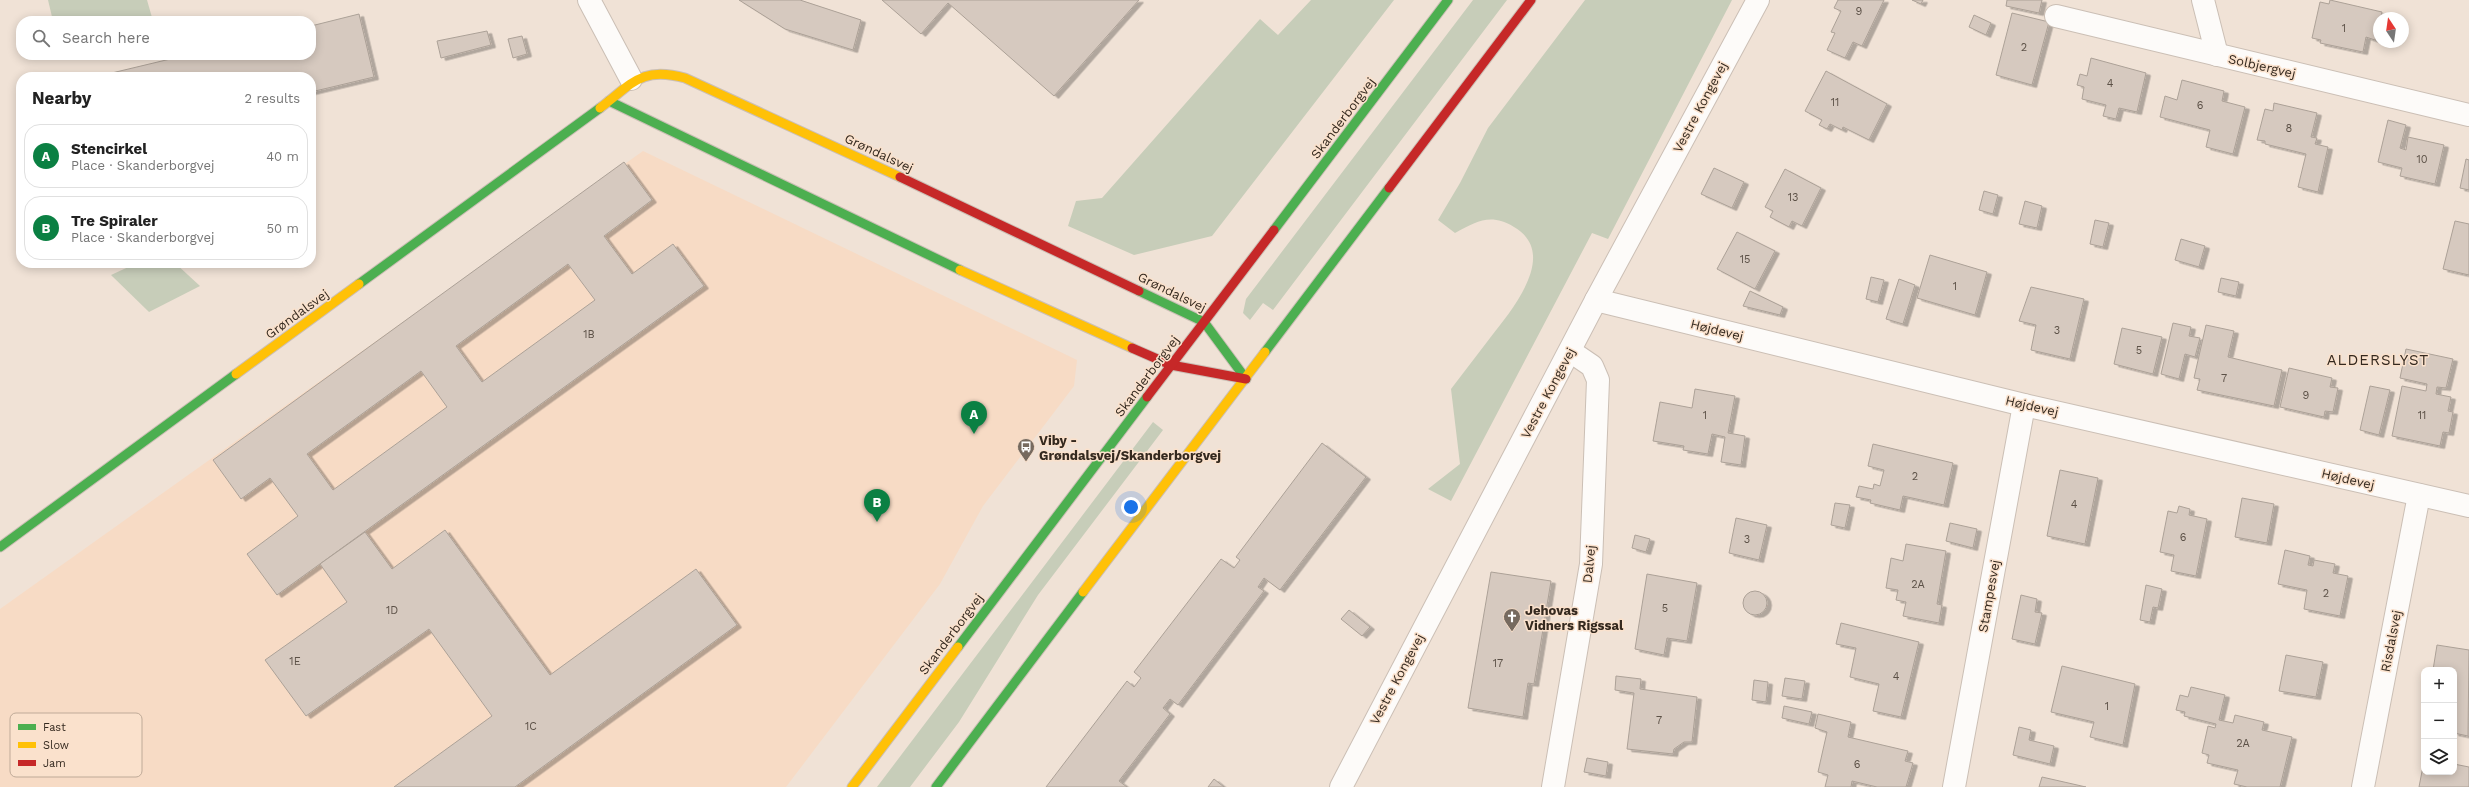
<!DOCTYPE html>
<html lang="en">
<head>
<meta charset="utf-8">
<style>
  :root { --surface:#fff; --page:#f2f2f2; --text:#222; --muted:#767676; --line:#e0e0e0; --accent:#0b8043 }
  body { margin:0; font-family:"Work Sans",sans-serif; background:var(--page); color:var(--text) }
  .controls { position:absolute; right:12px; bottom:12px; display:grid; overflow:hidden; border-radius:8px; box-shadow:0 2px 10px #0003 }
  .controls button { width:36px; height:36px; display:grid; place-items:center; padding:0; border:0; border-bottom:1px solid var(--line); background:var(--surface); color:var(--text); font:20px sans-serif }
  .compass { position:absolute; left:2373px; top:12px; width:36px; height:36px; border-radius:50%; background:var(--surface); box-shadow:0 2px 10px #0003; rotate:347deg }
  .you { position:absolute; left:1131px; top:507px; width:14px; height:14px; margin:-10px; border:3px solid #fff; border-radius:50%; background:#1a73e8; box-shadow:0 0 0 6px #1a73e833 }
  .badge { display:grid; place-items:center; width:26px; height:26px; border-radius:50%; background:var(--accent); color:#fff; font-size:13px; font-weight:700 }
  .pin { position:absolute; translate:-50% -33px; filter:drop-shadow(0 1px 2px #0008) }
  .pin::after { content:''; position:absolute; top:21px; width:14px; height:12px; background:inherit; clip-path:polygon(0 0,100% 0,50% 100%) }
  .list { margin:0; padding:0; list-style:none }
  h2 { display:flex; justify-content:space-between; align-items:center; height:52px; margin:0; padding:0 16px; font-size:17px }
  h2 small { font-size:13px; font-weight:400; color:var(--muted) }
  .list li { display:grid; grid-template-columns:26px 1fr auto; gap:12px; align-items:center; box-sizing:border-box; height:64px; margin:0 8px 8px; padding:0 8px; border:1px solid var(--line); border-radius:16px }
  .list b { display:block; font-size:15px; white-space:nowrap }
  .list p { margin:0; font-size:13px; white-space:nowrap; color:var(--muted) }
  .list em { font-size:13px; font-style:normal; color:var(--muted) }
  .icon { flex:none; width:22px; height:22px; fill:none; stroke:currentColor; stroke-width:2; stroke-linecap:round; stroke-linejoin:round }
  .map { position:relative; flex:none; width:2469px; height:787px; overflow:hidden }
  .search { position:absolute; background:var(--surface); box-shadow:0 2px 10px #0003; left:16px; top:16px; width:300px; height:44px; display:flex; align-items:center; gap:10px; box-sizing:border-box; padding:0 14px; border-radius:16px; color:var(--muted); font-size:15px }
  .panel { position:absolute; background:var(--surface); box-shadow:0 2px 10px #0003; left:16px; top:72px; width:300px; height:196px; border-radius:16px }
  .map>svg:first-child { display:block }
  .built { fill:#f7dbc5 }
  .green { fill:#c7cdb9 }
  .building { fill:#d6c9bf; stroke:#aca197; fill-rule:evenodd; filter:url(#shadow) }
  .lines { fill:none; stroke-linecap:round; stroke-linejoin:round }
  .street-casing { stroke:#cbbfb5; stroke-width:24 }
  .fast-casing { stroke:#cbbfb5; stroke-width:11 }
  .slow-casing { stroke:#cbbfb5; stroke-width:11 }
  .jam-casing { stroke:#cbbfb5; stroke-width:11 }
  .street { stroke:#fdfbf9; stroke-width:22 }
  .fast { stroke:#4caf50; stroke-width:9 }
  .slow { stroke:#ffc107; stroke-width:9 }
  .jam { stroke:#c62828; stroke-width:9 }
  .labels { text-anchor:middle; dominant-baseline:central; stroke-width:3; stroke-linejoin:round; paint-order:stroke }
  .number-label { font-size:11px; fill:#5c5147 }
  .street-label { font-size:13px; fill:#34291f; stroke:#fae1cc }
  .poi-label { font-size:13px; font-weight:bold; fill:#34291f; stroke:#fae1cc; text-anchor:start }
  .quarter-label { font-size:15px; letter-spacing:1px; fill:#34291f; stroke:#fae1cc }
  .key { fill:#fae1cc; stroke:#bfaa98; stroke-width:1 }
  .key-label { font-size:11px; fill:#34291f }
</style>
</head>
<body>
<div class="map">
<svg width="2469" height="787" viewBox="0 0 2469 787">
  <defs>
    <filter id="shadow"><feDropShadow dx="4.5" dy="2.5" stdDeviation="0" flood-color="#0004"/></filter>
  </defs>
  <rect width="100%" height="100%" fill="#f0e2d6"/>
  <!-- built -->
  <polygon class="built" points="643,151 1077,360 1074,386 983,506 940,584 786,787 0,787 0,609"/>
  <!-- green -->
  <g class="green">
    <polygon points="48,0 147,0 153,21 53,21"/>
    <polygon points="1311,0 1394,0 1212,236 1134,255 1068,226 1076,201 1102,198 1260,19 1278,35"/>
    <polygon points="1473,0 1507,0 1273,310 1263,303 1250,320 1243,313 1246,299"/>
    <path d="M1585,0H1732L1608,239L1592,233L1451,501L1428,489L1460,464L1451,389C1464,372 1477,355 1490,338C1511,311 1560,254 1514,227C1491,213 1477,221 1455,233L1438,220L1460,183L1488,128Z"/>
    <polygon points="137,263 175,263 200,286 149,312 111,275"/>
    <polygon points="1153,422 1163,430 1038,595 959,722 910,787 877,787"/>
  </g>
  <!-- building -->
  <g class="building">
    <polygon points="739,0 800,0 861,20 853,50 785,29"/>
    <polygon points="882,0 1139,0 1054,96 948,3 921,34"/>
    <polygon points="1838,0 1884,0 1862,46 1853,42 1845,58 1827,50 1835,33 1831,32 1841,11 1834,8"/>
    <polygon points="1912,0 1923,0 1921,4"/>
    <polygon points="2007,0 2042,0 2039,13 2006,6"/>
    <polygon points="2330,0 2382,12 2375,40 2366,37 2363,52 2320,43 2321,40 2312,38 2320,2 2329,4"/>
    <polygon points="2012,13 2049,22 2032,85 1996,75"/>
    <polygon points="359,14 374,77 311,92 311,77 95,77 187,55 311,55 311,26"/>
    <polygon points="1974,15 1991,23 1986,35 1969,27"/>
    <polygon points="487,31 491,45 441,58 437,41"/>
    <polygon points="522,36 527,54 513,58 508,39"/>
    <polygon points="2091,58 2146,73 2137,112 2119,108 2116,119 2103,116 2106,105 2082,99 2084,87 2077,85 2080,74 2087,76"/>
    <polygon points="1826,71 1887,104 1869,140 1843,127 1842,130 1830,124 1827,129 1819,125 1822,120 1805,111"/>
    <polygon points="2182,80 2224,91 2222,101 2245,107 2233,154 2206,147 2210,130 2160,117 2165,96 2177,100"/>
    <polygon points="2274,103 2317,113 2311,137 2317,138 2315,144 2328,147 2318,192 2298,187 2306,154 2265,144 2265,141 2257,140 2265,109 2273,111"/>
    <polygon points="2388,120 2406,125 2400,148 2406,150 2408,137 2444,145 2435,184 2400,176 2402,168 2378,162"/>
    <polygon points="2466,159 2469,160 2469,190 2460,188"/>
    <path d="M624,162L652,200L604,236L632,274L673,244L704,286L277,595L247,554L298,516L270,478L241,499L213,460ZM568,264L595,300L482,382L456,346ZM421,371L447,407L333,490L307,454Z"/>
    <polygon points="1714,168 1744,182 1732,208 1701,194"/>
    <polygon points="1785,169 1821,188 1802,226 1792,221 1789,227 1770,217 1773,211 1765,207"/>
    <polygon points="1984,191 1998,195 1993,214 1979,210"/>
    <polygon points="2025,201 2042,206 2037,228 2019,224"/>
    <polygon points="2095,220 2109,223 2103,247 2090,244"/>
    <polygon points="2455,221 2469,224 2469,275 2443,269"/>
    <polygon points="1737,232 1775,251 1755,289 1717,269"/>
    <polygon points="2181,239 2205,246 2199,267 2175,260"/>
    <polygon points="1930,255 1987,272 1975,315 1917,298"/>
    <polygon points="1871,277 1884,280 1878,302 1866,299"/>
    <polygon points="2221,278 2239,282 2236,296 2218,292"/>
    <polygon points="1899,279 1915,285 1903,324 1886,319"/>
    <polygon points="2031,287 2084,299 2070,359 2031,350 2036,325 2019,321"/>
    <polygon points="1750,291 1783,307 1780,315 1743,306"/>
    <polygon points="2173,323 2191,327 2189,336 2200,338 2195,357 2185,354 2179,379 2161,374"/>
    <polygon points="2206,325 2234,331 2228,357 2282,370 2274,406 2197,390 2200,379 2194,378"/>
    <polygon points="2122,328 2162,337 2153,374 2114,364"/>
    <polygon points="2406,349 2453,359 2446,388 2437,387 2436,394 2451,397 2448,411 2453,412 2449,433 2443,432 2440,446 2392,436 2402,386 2426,391 2427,384 2400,378"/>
    <polygon points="2289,368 2332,378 2330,387 2338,388 2333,412 2325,411 2324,417 2280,407"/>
    <polygon points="2370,386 2390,390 2379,435 2360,430"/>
    <polygon points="1695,389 1735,396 1728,433 1745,436 1741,465 1721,462 1725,437 1712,434 1708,454 1683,450 1684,446 1653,441 1660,402 1692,408"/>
    <polygon points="1322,443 1366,477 1280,590 1264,578 1258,587 1264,591 1178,705 1170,699 1163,708 1170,714 1119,781 1127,787 1046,787 1127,681 1134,687 1141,678 1134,672 1221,559 1234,568 1240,560 1236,557"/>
    <polygon points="1873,444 1953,463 1944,505 1903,496 1900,510 1870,503 1871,500 1856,497 1859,486 1873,489 1874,484 1880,486 1884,470 1868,466"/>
    <polygon points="2060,470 2098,478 2085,544 2047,536"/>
    <polygon points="2242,498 2274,504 2267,543 2235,537"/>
    <polygon points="1835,503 1850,505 1845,528 1831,525"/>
    <polygon points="2179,506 2190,509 2189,515 2207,519 2196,576 2171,571 2174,555 2160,552 2168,511 2177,513"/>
    <polygon points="1736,518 1767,525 1759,560 1729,553"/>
    <polygon points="1950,523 1977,529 1973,548 1946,541"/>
    <polygon points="445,530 550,675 696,569 737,625 515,787 394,787 492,716 429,629 306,716 265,660 347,602 320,564 365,532 392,569"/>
    <polygon points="1635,535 1650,539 1646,552 1632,548"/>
    <polygon points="1906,544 1946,551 1937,604 1942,605 1939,623 1903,616 1906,602 1896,600 1898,590 1886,588 1891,558 1903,561"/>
    <polygon points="2285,550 2310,556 2308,565 2313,566 2314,560 2335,564 2333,573 2348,576 2340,616 2304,609 2307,590 2278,584"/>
    <polygon points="1491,572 1551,581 1534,684 1528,683 1523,717 1468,708"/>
    <polygon points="1647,574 1697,583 1687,641 1667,638 1664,655 1635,649"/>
    <polygon points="2146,585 2162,589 2158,608 2153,607 2150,622 2140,620"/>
    <circle cx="1755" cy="603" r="12"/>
    <polygon points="2021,595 2037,599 2035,612 2042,613 2035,644 2012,639"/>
    <polygon points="1349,610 1370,627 1362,636 1341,619"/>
    <polygon points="1841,623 1919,642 1901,717 1873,711 1879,684 1850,677 1856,648 1836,644"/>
    <polygon points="2437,645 2469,650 2468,736 2454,733 2454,670 2433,670"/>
    <polygon points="2286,655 2323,662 2316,697 2279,691"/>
    <polygon points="2062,666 2135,684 2123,745 2090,737 2094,722 2051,712"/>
    <polygon points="1616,676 1641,679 1640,689 1697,697 1692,742 1684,742 1674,749 1673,754 1627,749 1634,693 1615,690"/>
    <polygon points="1785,678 1805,681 1802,699 1782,696"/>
    <polygon points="1754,680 1768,682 1766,702 1752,700"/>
    <polygon points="2191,687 2225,695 2219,720 2233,723 2235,715 2264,722 2262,730 2292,737 2280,787 2247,787 2234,784 2238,770 2207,763 2209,755 2202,753 2208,726 2215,728 2216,724 2184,716 2185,712 2176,710 2180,695 2188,697"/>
    <polygon points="1784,706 1812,712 1809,724 1782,718"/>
    <polygon points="1818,714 1851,722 1848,737 1908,751 1905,761 1913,763 1906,787 1877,787 1852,781 1851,787 1825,787 1828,775 1818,772 1827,732 1815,728"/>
    <polygon points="2019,727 2031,730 2029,740 2054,746 2050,764 2013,755"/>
    <polygon points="1587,758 1608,762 1606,776 1584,772"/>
    <polygon points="2424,761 2424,772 2454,772 2454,764 2469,767 2469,787 2419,787"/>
    <polygon points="2042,777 2086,787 2039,787"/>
    <polygon points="1214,779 1224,787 1208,787"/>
  </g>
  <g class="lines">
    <defs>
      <g id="street">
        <polyline points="589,0 631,79"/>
        <polyline points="2203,0 2217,55"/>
        <polyline points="2056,16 2469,115"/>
        <polyline points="1596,300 2024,405 2469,506"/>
        <polyline points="1341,787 1596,300 1758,0"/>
        <polyline points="1553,787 1591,564 1598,380 1592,366 1570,351"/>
        <polyline points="1954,787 2024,405"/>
        <polyline points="2363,787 2419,495"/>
      </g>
      <g id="fast">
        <polyline points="609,101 960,270"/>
        <polyline points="1274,230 1448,0"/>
        <polyline points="359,284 600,108"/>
        <polyline points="1139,291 1204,322 1246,379"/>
        <polyline points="1265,352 1389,188"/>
        <polyline points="0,547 236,374"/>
        <polyline points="958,647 1147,397"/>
        <polyline points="936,787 1083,592"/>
      </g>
      <g id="slow">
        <path d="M600,108C632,84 641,66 685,78L900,177"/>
        <polyline points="960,270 1132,348"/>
        <polyline points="236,374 359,284"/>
        <polyline points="1083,592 1265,352"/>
        <polyline points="852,787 958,647"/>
      </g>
      <g id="jam">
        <polyline points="900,177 1139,291"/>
        <polyline points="1389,188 1531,0"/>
        <polyline points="1132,348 1171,365 1246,379"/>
        <polyline points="1147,397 1274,230"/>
      </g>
    </defs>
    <!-- street casing -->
    <use href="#street" class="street-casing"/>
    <!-- fast casing -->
    <use href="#fast" class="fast-casing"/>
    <!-- slow casing -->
    <use href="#slow" class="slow-casing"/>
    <!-- jam casing -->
    <use href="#jam" class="jam-casing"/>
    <!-- street -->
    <use href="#street" class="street"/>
    <!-- fast -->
    <use href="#fast" class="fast"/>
    <!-- slow -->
    <use href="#slow" class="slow"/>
    <!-- jam -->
    <use href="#jam" class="jam"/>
  </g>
  <!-- icons -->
  <defs>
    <symbol id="bus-pin" viewBox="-11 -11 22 30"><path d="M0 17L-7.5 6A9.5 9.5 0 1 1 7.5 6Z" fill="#766a5f" stroke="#fae1cc"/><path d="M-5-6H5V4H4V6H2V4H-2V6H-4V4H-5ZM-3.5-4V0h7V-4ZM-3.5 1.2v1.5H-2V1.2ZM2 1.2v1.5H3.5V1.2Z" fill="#fff"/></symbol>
    <symbol id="church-pin" viewBox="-11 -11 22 30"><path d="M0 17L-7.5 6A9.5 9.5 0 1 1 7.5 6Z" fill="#766a5f" stroke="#fae1cc"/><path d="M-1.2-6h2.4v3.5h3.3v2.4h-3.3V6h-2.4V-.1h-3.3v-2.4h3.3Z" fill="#fff"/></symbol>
  </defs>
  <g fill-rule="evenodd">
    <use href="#bus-pin" x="1016" y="437" width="20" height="27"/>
    <use href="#church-pin" x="1502" y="607" width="20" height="27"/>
  </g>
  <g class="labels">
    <!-- number labels -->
    <g class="number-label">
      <text x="1859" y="11">9</text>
      <text x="2344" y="28">1</text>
      <text x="2024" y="47">2</text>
      <text x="2110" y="83">4</text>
      <text x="1835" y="102">11</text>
      <text x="2200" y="105">6</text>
      <text x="2289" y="128">8</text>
      <text x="2422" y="159">10</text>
      <text x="1793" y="197">13</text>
      <text x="1745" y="259">15</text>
      <text x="1955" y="286">1</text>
      <text x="2057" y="330">3</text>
      <text x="589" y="334">1B</text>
      <text x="2139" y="350">5</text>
      <text x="2224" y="378">7</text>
      <text x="2306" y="395">9</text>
      <text x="1705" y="415">1</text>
      <text x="2422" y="415">11</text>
      <text x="1915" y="476">2</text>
      <text x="2074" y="504">4</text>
      <text x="2183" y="537">6</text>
      <text x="1747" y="539">3</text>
      <text x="1918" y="584">2A</text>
      <text x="2326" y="593">2</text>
      <text x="1665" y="608">5</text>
      <text x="392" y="610">1D</text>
      <text x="295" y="661">1E</text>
      <text x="1498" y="663">17</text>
      <text x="1896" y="676">4</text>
      <text x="2107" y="706">1</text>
      <text x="1659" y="720">7</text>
      <text x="531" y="726">1C</text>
      <text x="2243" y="743">2A</text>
      <text x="1857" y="764">6</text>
    </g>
    <!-- street labels -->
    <g class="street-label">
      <text transform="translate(2262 66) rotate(13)">Solbjergvej</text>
      <text transform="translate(1700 107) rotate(-62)">Vestre Kongevej</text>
      <text transform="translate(1343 118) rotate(-53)">Skanderborgvej</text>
      <text transform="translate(879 153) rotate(25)">Grøndalsvej</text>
      <text transform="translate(1172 292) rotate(26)">Grøndalsvej</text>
      <text transform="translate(297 314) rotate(-36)">Grøndalsvej</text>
      <text transform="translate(1717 330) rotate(14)">Højdevej</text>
      <text transform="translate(1147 376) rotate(-53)">Skanderborgvej</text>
      <text transform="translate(1548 393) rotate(-62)">Vestre Kongevej</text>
      <text transform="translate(2032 406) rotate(13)">Højdevej</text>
      <text transform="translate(2348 479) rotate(13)">Højdevej</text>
      <text transform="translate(1589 564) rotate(-84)">Dalvej</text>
      <text transform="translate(1989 596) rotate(-80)">Stampesvej</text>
      <text transform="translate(951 634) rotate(-53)">Skanderborgvej</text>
      <text transform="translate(2391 641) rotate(-79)">Risdalsvej</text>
      <text transform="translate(1397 679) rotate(-62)">Vestre Kongevej</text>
    </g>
    <!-- poi labels -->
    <g class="poi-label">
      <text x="1039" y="440">Viby -<tspan x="1039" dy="15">Grøndalsvej/Skanderborgvej</tspan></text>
      <text x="1525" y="610">Jehovas<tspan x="1525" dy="15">Vidners Rigssal</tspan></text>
    </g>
    <!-- quarter labels -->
    <g class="quarter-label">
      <text x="2378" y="360">ALDERSLYST</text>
    </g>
  </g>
  <!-- legend -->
  <rect x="10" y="713" width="132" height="64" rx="6" class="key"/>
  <rect x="18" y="724" width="18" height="6" fill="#4caf50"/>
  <rect x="18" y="742" width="18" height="6" fill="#ffc107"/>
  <rect x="18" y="760" width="18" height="6" fill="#c62828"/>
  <g class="key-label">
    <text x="43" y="731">Fast</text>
    <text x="43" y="749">Slow</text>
    <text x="43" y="767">Jam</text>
  </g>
</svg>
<div class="controls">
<button>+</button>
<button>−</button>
<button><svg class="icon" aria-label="layers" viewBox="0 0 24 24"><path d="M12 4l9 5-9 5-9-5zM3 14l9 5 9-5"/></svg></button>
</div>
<svg class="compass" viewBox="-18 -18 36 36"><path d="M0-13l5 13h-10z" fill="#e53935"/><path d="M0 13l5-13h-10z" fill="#767676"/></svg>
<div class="you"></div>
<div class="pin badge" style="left:974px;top:434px">A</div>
<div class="pin badge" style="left:877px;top:522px">B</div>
<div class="search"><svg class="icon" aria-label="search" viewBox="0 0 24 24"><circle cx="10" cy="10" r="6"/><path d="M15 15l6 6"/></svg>Search here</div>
<section class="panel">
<h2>Nearby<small>2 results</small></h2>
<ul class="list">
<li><span class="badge">A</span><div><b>Stencirkel</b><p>Place · Skanderborgvej</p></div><em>40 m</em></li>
<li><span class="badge">B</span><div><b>Tre Spiraler</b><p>Place · Skanderborgvej</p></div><em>50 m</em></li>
</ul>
</section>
</div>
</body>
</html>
